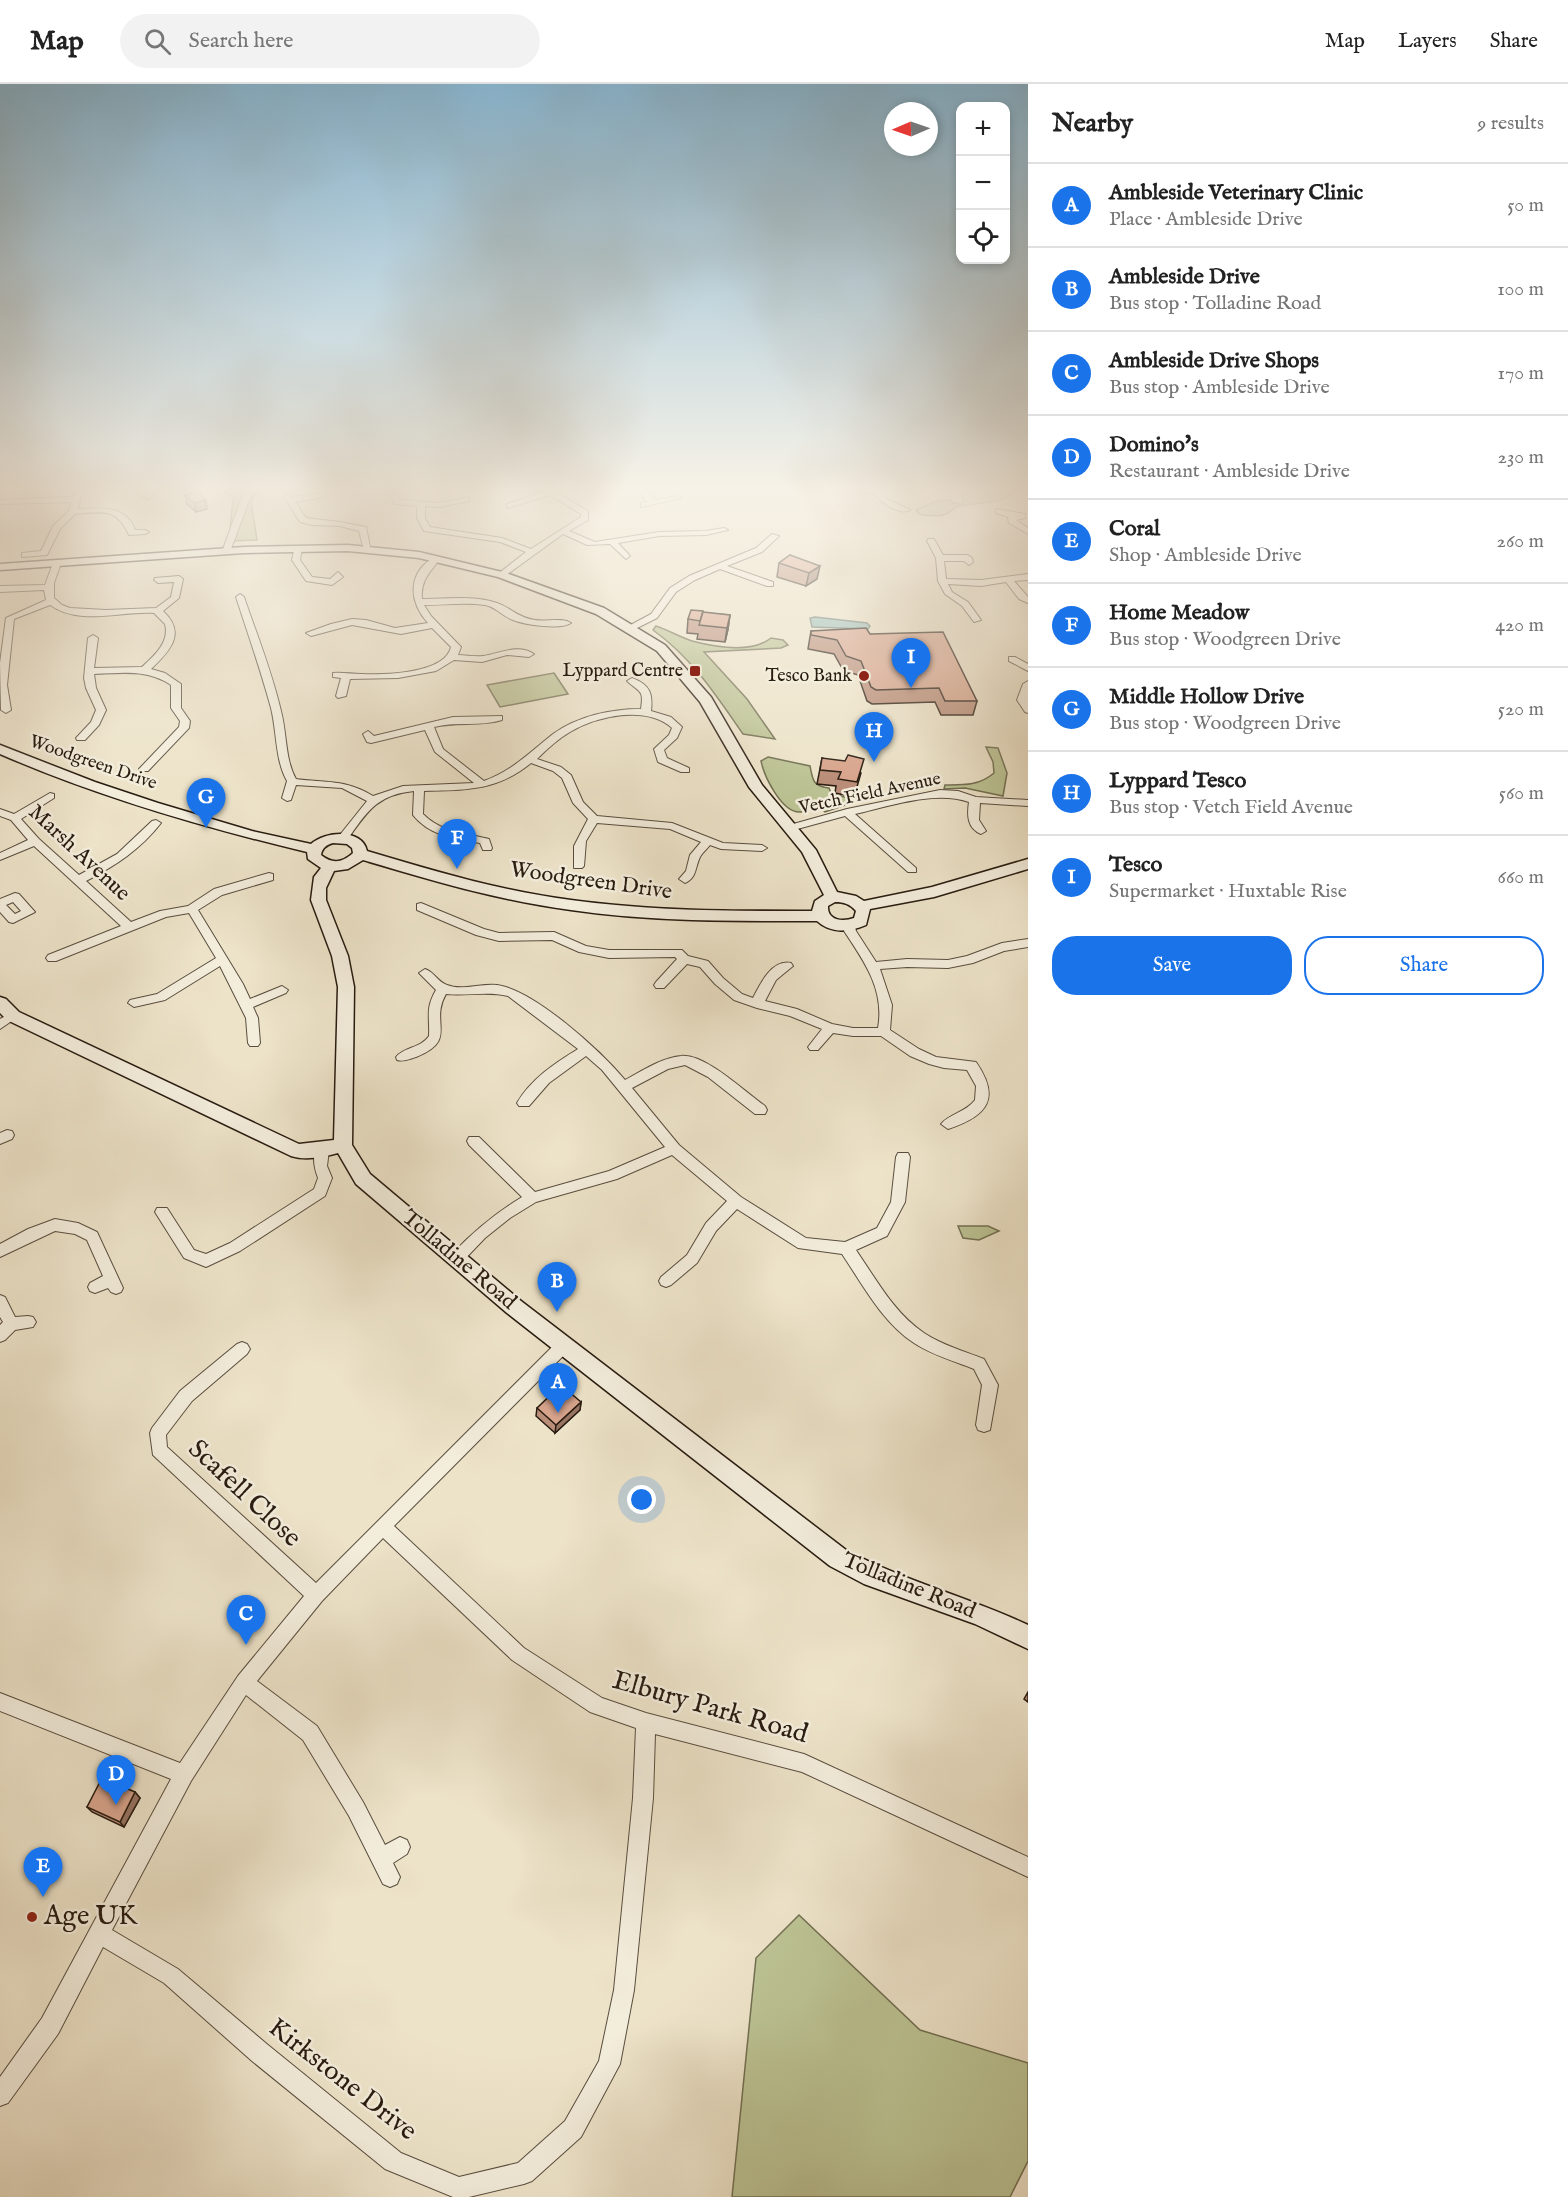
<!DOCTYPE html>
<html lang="en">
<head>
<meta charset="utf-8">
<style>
  :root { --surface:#fff; --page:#f2f2f2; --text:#222; --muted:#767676; --line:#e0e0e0; --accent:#1a73e8 }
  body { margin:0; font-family:"IM FELL English",serif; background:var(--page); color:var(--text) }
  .controls { position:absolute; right:18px; top:18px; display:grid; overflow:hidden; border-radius:12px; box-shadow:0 3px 9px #0003 }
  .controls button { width:54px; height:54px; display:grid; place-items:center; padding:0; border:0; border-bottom:2px solid var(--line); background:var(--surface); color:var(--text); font:30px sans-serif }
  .compass { position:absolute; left:884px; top:18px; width:54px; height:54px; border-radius:50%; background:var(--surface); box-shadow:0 3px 9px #0003; rotate:268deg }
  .you { position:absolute; left:642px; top:1416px; width:21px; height:21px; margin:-15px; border:4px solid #fff; border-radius:50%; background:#1a73e8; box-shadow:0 0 0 9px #1a73e833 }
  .badge { display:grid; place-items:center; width:39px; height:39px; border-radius:50%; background:var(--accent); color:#fff; font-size:20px; font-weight:700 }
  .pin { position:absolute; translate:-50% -50px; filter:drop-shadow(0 2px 3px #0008) }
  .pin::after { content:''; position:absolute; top:32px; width:21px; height:18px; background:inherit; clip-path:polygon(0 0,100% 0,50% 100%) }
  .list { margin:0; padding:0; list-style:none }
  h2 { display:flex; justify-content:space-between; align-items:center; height:78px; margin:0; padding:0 24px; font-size:26px }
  h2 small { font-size:20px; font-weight:400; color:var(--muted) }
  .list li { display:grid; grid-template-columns:39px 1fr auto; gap:18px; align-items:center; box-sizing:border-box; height:84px; padding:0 24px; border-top:2px solid var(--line) }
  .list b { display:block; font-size:22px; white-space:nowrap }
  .list p { margin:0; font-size:20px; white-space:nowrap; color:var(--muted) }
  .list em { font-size:20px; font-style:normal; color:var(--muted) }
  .actions { display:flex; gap:12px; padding:18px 24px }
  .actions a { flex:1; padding:14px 0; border:2px solid var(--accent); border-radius:24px; text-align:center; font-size:21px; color:var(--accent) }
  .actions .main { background:var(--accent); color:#fff }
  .icon { flex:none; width:33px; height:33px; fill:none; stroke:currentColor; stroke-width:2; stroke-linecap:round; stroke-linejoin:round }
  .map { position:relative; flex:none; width:1028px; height:2113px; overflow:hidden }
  header { display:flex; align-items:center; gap:36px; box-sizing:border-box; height:84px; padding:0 30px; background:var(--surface); border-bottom:2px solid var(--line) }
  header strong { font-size:28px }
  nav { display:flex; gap:33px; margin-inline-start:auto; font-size:21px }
  .search { width:420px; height:54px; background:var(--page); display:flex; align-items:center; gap:15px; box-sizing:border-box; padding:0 21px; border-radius:33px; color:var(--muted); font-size:22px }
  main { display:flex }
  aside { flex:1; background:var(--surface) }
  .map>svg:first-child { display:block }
  .green { fill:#bcc394; stroke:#726f52; stroke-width:1.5 }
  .water { fill:#99beb9; stroke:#6c7d75; stroke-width:1.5 }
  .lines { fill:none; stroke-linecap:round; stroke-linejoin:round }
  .street-casing { stroke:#594d3e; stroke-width:2 }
  .secondary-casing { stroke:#281b10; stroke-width:3 }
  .street { fill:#f3eddc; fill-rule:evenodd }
  .secondary { fill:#f3eddc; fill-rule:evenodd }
  .wall { fill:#ba8d78; stroke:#281b10; stroke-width:1.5 }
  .shaded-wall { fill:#977362; stroke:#281b10; stroke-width:1.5 }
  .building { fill:#d8a48c; stroke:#281b10; stroke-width:1.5 }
  .poi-dot { fill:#8f2418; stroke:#f3eddc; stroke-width:2 }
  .labels { text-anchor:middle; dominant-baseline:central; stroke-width:5; stroke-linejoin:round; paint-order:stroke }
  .far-poi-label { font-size:18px; fill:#281b10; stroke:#f3eddc; text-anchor:end }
  .far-street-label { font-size:18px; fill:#281b10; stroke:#f3eddc }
  .street-label { font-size:22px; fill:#281b10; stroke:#f3eddc }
  .near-street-label { font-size:27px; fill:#281b10; stroke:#f3eddc }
  .near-poi-label { font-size:27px; fill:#281b10; stroke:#f3eddc; text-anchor:start }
</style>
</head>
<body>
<header>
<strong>Map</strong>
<div class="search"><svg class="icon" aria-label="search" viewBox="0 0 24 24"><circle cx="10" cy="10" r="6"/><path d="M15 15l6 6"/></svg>Search here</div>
<nav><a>Map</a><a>Layers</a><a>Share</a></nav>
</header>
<main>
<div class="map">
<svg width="1028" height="2113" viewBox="0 0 1028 2113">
  <rect width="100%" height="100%" fill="#ede3c9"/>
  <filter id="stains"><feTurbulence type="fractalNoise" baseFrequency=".00333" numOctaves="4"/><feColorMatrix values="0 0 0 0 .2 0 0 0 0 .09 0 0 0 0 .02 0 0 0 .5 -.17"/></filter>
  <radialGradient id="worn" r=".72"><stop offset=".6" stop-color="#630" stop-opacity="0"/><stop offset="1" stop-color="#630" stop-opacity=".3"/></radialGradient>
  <!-- green -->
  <g class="green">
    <polygon points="113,401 162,401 157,406 159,408 148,416"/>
    <polygon points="265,401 258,404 251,418 257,456 229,457 233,414 226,408 195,402"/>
    <path d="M993,401L1004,404L1011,411C995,421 977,418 960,422C953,423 953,426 948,429C941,433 926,432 919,430L916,426L936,417L951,416L953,419L961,420L964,417L959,407L962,402Z"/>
    <path d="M656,542C668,546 680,553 692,557C715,563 751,570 771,554L783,556L788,561L781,564L704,568L747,615L775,655L743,650C715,610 693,575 653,546Z"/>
    <polygon points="554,589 568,610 500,623 487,601"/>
    <path d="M986,663L998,664L1007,689L1003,712L965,704L944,705L945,701C963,701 979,702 994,689L993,678Z"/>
    <path d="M768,673L810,682C813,697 813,702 829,704L831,709L857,717L825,728L814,721C810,723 805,727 801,728C782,730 764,692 761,677Z"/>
    <polygon points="958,1142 988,1142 999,1147 979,1156 963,1154"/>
    <polygon points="799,1831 920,1946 1028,1979 1028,2077 1010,2113 732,2113 756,1874"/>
  </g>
  <!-- water -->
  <polygon class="water" points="815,533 867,539 870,542 868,545 812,543 810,534"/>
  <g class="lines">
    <defs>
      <g id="street">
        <path d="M75,401L83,402L78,425C100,424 127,421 135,446H145L149,448L145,450L129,451C116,423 103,428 75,430L60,445L47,471L22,473V469L41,467L53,442L69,427L71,418L0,420V416L73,413Z"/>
        <polygon points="251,401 260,401 251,411 230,468 223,470 222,468 243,410"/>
        <polygon points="379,401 388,401 401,416 440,419 469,413 469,417 440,423 425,422 425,434 430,443 502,454 531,465 581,433 581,430 550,411 507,424 507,420 544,408 534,401 544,401 588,427 588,436 569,447 595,458 659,448 706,447 724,444 728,446 706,451 659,452 618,459 630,472 626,475 610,460 587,461 563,450 502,494 499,493 499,489 526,468 500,458 424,447 417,434 417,422 395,420 389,409"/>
        <polygon points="632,401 641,401 656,416 678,412 682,414 641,423 641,419 648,418"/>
        <path d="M837,401L872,404L873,401H881L879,407L887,415L910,426C899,432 881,418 873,409L857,408Z"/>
        <polygon points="927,401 940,401 947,405 943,407"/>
        <polygon points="322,409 325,409 325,413 295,418 306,434 340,438 366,443 371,468 364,466 359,447 340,442 312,441 300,438 284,413 288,411 292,413"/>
        <polygon points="996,425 1025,430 1025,434 1016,436 1028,444 1028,450 1009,439 1008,433 996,429"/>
        <polygon points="772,450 779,452 762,468 727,482 773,498 773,502 767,502 720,485 695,496 676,508 657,534 633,546 625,544 651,530 670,504 689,492 756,464"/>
        <polygon points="928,455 934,455 943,471 968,471 972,474 973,478 969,481 964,477 944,477 946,495 981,496 1028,490 1028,496 1014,497 1028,513 1028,519 1019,515 1006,498 981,502 948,500 952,508 968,518 981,536 974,538 962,522 945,510 938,497 936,474 927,457"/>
        <polygon points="295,462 302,464 300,476 312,493 330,495 338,488 343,493 332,501 306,497 292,476"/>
        <path d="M436,472L440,475C430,488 420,497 422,515C446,515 474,511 497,519C512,524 516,533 535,536C546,538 562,533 571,539C561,546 525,541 513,536C502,532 496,523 485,521C465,518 444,521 424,521L431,532L461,563L458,571C466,571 475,573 483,572C499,570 518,559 534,570L529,573L507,571L482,578L454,576L436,587L398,594L350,595L346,612L338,614L336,612L341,594L333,593V589C342,588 352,590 361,590C384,591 445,590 451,563L432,544L401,550L352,541L311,552L306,549L331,540L352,535L366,536L395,544L428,539C408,517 407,488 436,472Z"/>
        <path d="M57,476L61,479L54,499V514L62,521L70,524L106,526L156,524L171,513L174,498L158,499L154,496L155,494L179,492L183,495L179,514L163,527C187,549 170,567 151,585L165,589L181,600V624L190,637L189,644L148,687H140L139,685L179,643L180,637L171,624V601C147,585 122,589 94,590L96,604L106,626L99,641L85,656H77L76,654L91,638L96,626L86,604L84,594L88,554L93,551L98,554L94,584L142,583C154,572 170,558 165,540L154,529C121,527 79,542 50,521L14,535L7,601L11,626L6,629L1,626L0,579L6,534L46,516L44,506L0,508V502L45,501L53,479Z"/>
        <path d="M240,510L244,513C257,551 272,588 281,627C287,649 285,676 296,695C326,699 345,695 373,712L403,702L474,699L435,668L425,646L371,659L367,658L363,650L368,647L374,652L453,633L502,632V636C480,643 458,637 434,643L443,665L484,697C512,687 530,668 553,650C578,632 611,625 641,625C644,605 640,609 627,597L632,594C650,601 653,609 651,627L671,633L682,643L677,654L664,666L667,674L689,684V688H681L658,678L654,665L669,651L672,644C646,621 597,632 570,648C558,655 547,665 537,675L561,683L571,691L583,718L597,732L672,739L723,759L762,761L767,764L762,767L721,765L710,761C707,765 702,769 700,773C695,783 697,794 685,799L679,795L686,787L690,771L701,758L670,745L597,739L586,757L584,782L582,784H574V762L588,735L573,719L562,694L553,687L531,679C497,707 466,706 424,707L423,730C442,749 465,749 489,755L492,764L491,766H483L480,759C455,755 430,752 413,731L414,707C376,711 367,728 347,756H339V752L367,717L342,704L296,701L291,716L287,717L282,714L287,697C275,676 277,648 271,624C261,587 248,550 236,513Z"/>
        <polygon points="1009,573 1015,573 1028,580 1028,587 1009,577"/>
        <polygon points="1028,597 1028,629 1025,628 1017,616 1023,600"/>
        <path d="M940,706L958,707L976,713L1028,716V722L980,719L979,736L986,747L981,750C967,744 967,731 969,718C935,706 890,722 855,730L916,784V788H908L845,732L790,747L785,744L786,742L847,725Z"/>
        <path d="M50,709L54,710V714L21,735L39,755L79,791L117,770L152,737L156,736L161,739C141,765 115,782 86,797L131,838L160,827L188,822L214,805L269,789L273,790V796L222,811L198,826L243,900L250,915L282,902L288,906L286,909L253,923L258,934L260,959L258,962H250L248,959L246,934L220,882L165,916L134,923L128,919L130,916L157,910L216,874L189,829L166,833L56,877H48L46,874L48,871L121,842L34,762L0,776V769L28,756L11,736L0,732V725L14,730Z"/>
        <path d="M15,809L19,810L35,828L13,839L9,838L0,828V815ZM13,818L21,827L15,830L6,821Z"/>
        <path d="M421,819L484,845L499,849L554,848L586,862L609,866H682L688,872L708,877L723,894L742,910L753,914C760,900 772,875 791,879L793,882L776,896L765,917L797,925L832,940L853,944H878C885,906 864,877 844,847L846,839H854L856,847L876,878L907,875L948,876L967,872L1002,859L1028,855V863L1004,867L973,879L948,884L907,883L880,885L892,921L890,946L919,965L936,973L976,978C1001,1014 988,1032 948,1045L941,1040C949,1030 966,1028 975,1016L976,1002L967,986L944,984L929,980L910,972L881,952H853L833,949L818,966H810L808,963L822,945L790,932L757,924L734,916L715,900L700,883L687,880L664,904H656L654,901L656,898L677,875L675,873L609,874L579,868L552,856L499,857L476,851L417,826V820Z"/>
        <path d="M425,885C434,888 438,898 447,901C462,907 481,899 497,901C534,906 601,967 625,996C642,987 661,974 681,972C705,969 746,1009 765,1022L767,1026L765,1030H755L708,993L685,981L668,985L632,1004L679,1061L741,1113L806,1154L845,1158L877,1144L891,1118L896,1073L898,1069H908L910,1073L905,1118L887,1152L856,1166C876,1195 894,1229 924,1249C942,1261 964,1267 984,1275L998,1301L990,1346L984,1348L978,1346L976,1341L982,1301L974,1285C954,1277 932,1271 914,1259C882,1238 863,1201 842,1170L798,1164L737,1125L716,1147L697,1179L671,1201L666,1203L661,1201L659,1197L661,1193L687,1171L706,1139L727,1117L672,1071L617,1095L536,1118L510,1134L485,1154L463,1177L458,1179L453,1177L451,1173L453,1169C474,1147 496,1129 522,1113L469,1061L467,1057L469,1053H479L535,1108L609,1087L665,1063L602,986L586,972L549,999L529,1022H519L517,1019C531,995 555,979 578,965L508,912C488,907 467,912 446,910C429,939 459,956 416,973C409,975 404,978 397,976L396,973C404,963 421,964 429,952C430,932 425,925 436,906L419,889Z"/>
        <polygon points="13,928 19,932 0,945 0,935"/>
        <polygon points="7,1046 12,1047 14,1051 12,1055 0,1060 0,1049"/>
        <path d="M322,1061L327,1062L329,1066L327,1082L332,1094L325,1112L240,1167L206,1183L184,1174L155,1128L157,1124H167L194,1166L206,1170L230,1159L314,1105L318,1094C314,1083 312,1073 317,1062Z"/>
        <polygon points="55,1135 78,1139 97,1148 123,1204 121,1208 116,1210 111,1208 108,1204 95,1209 90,1207 88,1203 90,1199 103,1192 87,1156 75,1150 55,1147 0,1173 0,1160 28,1145"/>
        <polygon points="0,1211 5,1213 15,1233 28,1232 33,1233 36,1238 33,1243 15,1246 5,1256 0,1258 0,1241 3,1238 0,1233"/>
        <path d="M564,1254L569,1256L572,1261L569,1266L394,1442L524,1564L602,1614L646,1629L804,1670L1028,1773V1793L802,1688L655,1650L653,1714L634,1906L620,1980L581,2053L532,2097L524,2100L469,2113H453L385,2085L252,1977L164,1899L103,1863L58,1950L8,2019L0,2022V1993L42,1934L171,1695L0,1627V1609L180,1679L238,1592L304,1512L153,1371L150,1349L152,1344L180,1307L237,1260L242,1258L247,1260L250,1265L247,1270L192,1317L166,1351L167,1363L316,1499L559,1256ZM383,1454L512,1576L590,1628L636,1644L633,1714L614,1906L599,1977L565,2037L518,2079L459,2093L401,2069L268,1961L178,1885L112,1846L191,1697L246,1611L303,1656L349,1732L383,1800L390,1803L397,1800L400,1793L393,1779L407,1770L410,1763L407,1756L400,1753L385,1761L363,1718L317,1642L257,1597L322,1517Z"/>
      </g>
      <path id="secondary" d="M348,461L419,468L506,489L604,524L665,561L711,613L762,701L816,766L837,808L856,812L864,817L932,803L1028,775V785L934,813L870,825L866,841C850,848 831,850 817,837C735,837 653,838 571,826C500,817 431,796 363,776L348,785L334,787L326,804V816L348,872L354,903L352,1061L370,1090L521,1217L846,1466C904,1497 968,1513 1028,1541V1565L975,1540L864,1500L830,1482L507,1229L356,1100L338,1069C323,1073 306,1077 291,1072L7,936L0,929V913L6,915L19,928L299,1060L334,1056L338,903L332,872L311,816L314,793L321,784L308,775L307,768C202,743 99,713 0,670V661L95,698L158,719L252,747L311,760C325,747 362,744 367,767C434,787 501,807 571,816C651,827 732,827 812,827L815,817L824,811L802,768L749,703L700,618L657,567L596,530L498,493L419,474L348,467L244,469L0,486V480L244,463ZM333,759L347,760L352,764L353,769C342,779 332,780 321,771C322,764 326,761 333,759ZM835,818C844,818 850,820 856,827L854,834C843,838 827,837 828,822Z"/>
    </defs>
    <!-- street casing -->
    <use href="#street" class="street-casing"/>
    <!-- secondary casing -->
    <use href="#secondary" class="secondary-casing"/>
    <!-- street -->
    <use href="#street" class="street"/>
    <!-- secondary -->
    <use href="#secondary" class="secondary"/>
  </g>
  <!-- wall -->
  <g class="wall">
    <polygon points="185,411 207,425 196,428 187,420"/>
    <polygon points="790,471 817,495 806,502 777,493 779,479"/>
    <polygon points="702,529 730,531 728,545 725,558 697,555 698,550 687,549 688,535"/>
    <polygon points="811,547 870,550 977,617 973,631 941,631 935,618 872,620 867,617 858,591 843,586 834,570 808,565"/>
    <polygon points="822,674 861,689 854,713 835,709 836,702 817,700"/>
    <polygon points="581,1318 580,1326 555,1349 536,1332 537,1324"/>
    <polygon points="1028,1608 1028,1618 1024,1615"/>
    <polygon points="135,1708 140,1714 124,1743 92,1728 87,1723"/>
  </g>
  <!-- shaded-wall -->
  <g class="shaded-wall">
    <polygon points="206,416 207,425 196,428 194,419"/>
    <polygon points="820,482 817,495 806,502 809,489"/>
    <polygon points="730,531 728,545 725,558 727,544"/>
    <polygon points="581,1318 580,1326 555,1349 556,1341"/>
    <polygon points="135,1708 140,1714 124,1743 120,1738"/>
  </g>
  <!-- building -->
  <g class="building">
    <polygon points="197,408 206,416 194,419 185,411"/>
    <polygon points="790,471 820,482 809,489 779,479"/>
    <polygon points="691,526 703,527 700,537 688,535"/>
    <polygon points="703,528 730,531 727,544 699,541"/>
    <polygon points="866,544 870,550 943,548 977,617 945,617 939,604 876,606 871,603 861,577 846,572 837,556 811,551 811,547"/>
    <polygon points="848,671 864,675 857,698 838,695 841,688 820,686 822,674 845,677"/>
    <polygon points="561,1301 581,1318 556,1341 537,1324"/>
    <polygon points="102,1694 135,1708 120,1738 87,1723"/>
  </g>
  <!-- sky -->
  <linearGradient id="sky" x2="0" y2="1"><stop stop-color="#88b8d5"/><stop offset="0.58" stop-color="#f7f2e7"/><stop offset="1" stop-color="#f7f2e7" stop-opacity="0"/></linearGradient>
  <rect width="1028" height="697" fill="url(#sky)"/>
  <!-- markers -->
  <g class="poi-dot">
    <rect x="689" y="581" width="12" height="12" rx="3"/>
    <circle cx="864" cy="592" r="6"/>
    <circle cx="32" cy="1833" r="6"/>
  </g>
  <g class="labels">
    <!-- far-poi labels -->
    <g class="far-poi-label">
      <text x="683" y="587">Lyppard Centre</text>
      <text x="852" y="592">Tesco Bank</text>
    </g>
    <!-- far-street labels -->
    <g class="far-street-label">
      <text transform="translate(93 679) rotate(19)">Woodgreen Drive</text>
      <text transform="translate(870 710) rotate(-12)">Vetch Field Avenue</text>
    </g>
    <!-- street labels -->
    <g class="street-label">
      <text transform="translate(79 769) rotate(43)">Marsh Avenue</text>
      <text transform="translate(591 797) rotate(8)">Woodgreen Drive</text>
      <text transform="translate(459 1176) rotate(40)">Tolladine Road</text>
      <text transform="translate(909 1502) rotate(22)">Tolladine Road</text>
    </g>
    <!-- near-street labels -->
    <g class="near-street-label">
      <text transform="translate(244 1410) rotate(43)">Scafell Close</text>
      <text transform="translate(710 1624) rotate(16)">Elbury Park Road</text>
      <text transform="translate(342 1996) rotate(38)">Kirkstone Drive</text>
    </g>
    <!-- near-poi labels -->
    <g class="near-poi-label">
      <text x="44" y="1833">Age UK</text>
    </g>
  </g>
  <rect width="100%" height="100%" filter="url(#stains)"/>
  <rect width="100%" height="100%" fill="url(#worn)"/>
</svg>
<div class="controls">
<button>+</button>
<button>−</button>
<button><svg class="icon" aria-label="locate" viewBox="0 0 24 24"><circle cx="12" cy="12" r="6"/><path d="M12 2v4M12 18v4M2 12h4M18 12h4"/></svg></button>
</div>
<svg class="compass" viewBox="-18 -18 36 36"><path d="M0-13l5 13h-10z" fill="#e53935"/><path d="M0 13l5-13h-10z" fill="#767676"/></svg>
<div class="you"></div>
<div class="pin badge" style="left:558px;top:1329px">A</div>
<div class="pin badge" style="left:557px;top:1228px">B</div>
<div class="pin badge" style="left:246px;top:1561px">C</div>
<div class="pin badge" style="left:116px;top:1721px">D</div>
<div class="pin badge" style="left:43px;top:1813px">E</div>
<div class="pin badge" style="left:457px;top:785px">F</div>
<div class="pin badge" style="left:206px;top:744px">G</div>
<div class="pin badge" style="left:874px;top:678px">H</div>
<div class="pin badge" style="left:911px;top:604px">I</div>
</div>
<aside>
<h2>Nearby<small>9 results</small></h2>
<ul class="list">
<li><span class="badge">A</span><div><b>Ambleside Veterinary Clinic</b><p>Place · Ambleside Drive</p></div><em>50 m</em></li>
<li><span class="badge">B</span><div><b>Ambleside Drive</b><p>Bus stop · Tolladine Road</p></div><em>100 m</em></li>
<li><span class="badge">C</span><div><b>Ambleside Drive Shops</b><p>Bus stop · Ambleside Drive</p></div><em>170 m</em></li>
<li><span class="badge">D</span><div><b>Domino's</b><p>Restaurant · Ambleside Drive</p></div><em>230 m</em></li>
<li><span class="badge">E</span><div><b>Coral</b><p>Shop · Ambleside Drive</p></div><em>260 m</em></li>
<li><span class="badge">F</span><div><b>Home Meadow</b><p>Bus stop · Woodgreen Drive</p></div><em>420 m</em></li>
<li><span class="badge">G</span><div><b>Middle Hollow Drive</b><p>Bus stop · Woodgreen Drive</p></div><em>520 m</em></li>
<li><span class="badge">H</span><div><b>Lyppard Tesco</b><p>Bus stop · Vetch Field Avenue</p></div><em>560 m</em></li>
<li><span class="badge">I</span><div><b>Tesco</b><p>Supermarket · Huxtable Rise</p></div><em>660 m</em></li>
</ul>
<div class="actions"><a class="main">Save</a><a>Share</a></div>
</aside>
</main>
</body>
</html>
